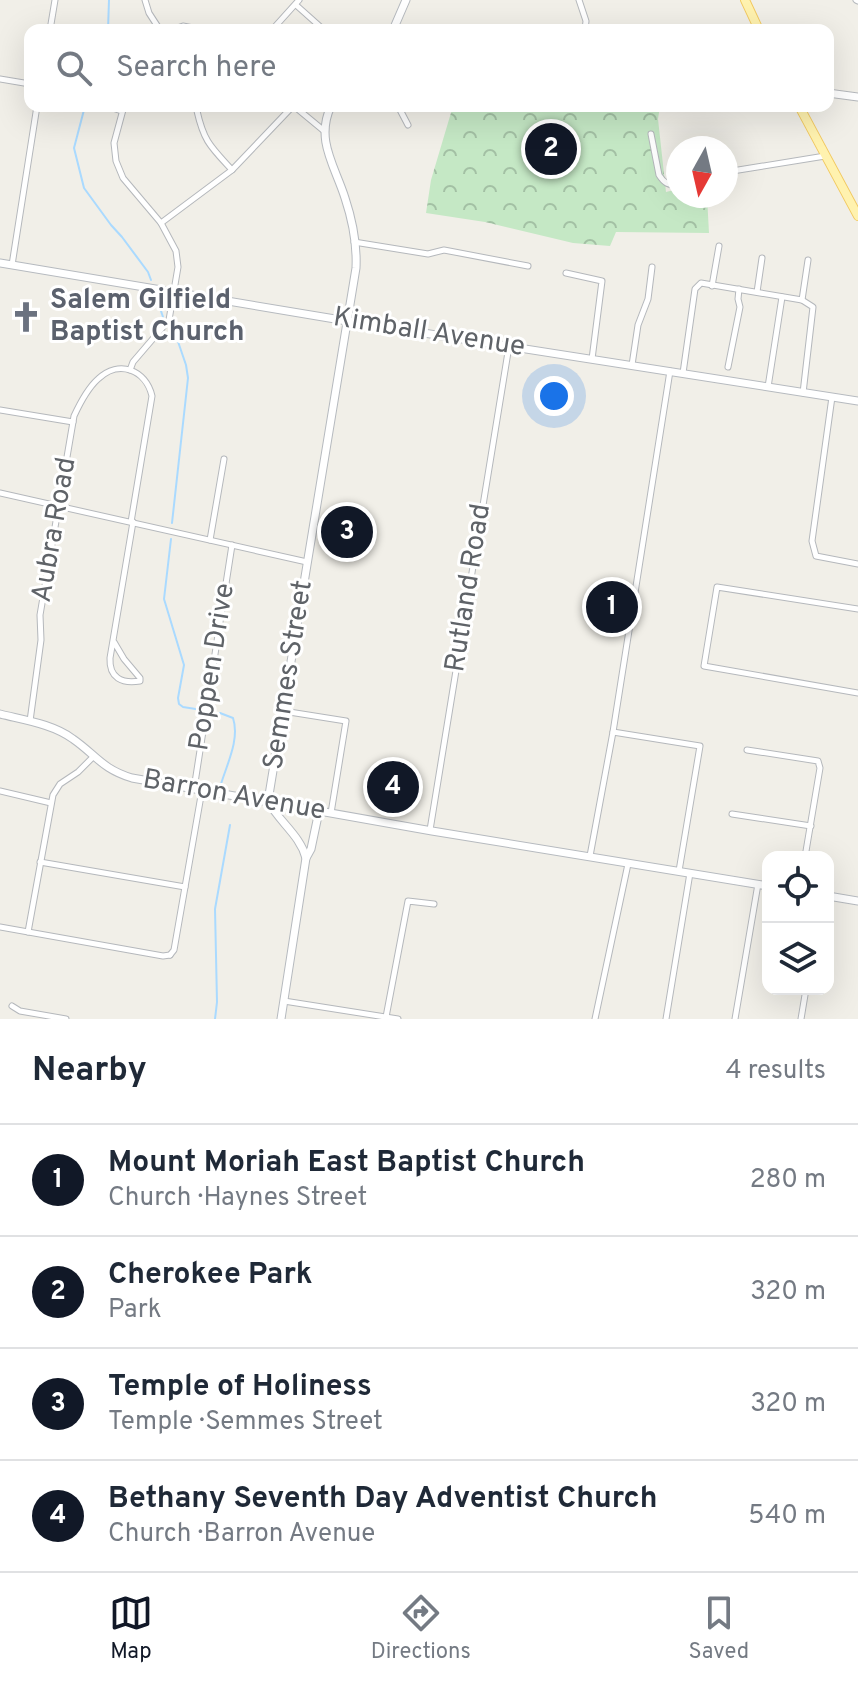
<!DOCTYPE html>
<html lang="en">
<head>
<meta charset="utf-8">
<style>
  :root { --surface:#fff; --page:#f2f2f3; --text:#1f2937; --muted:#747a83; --line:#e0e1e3; --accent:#111827 }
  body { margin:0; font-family:Overpass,sans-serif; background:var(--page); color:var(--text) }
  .controls { position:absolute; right:24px; bottom:24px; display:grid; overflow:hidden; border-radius:16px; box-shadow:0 8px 32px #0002 }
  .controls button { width:72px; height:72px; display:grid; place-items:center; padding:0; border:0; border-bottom:2px solid var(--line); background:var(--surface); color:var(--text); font:40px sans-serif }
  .compass { position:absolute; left:666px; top:136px; width:72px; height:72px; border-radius:50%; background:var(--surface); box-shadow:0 8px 32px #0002; rotate:188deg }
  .you { position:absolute; left:554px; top:396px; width:28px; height:28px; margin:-20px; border:6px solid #fff; border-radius:50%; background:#1a73e8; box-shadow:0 0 0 12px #1a73e833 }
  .badge { display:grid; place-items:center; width:52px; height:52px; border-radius:50%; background:var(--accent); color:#fff; font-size:26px; font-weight:700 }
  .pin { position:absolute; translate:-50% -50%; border:4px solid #fff; box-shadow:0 2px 8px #0006 }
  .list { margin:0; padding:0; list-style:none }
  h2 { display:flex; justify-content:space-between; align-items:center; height:104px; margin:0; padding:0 32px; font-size:34px }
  h2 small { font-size:26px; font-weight:400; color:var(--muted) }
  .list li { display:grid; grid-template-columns:52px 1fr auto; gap:24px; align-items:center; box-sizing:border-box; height:112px; padding:0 32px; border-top:2px solid var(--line) }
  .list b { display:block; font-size:30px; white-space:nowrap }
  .list p { margin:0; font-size:26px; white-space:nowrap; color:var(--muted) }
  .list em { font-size:26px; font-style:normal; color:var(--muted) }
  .icon { flex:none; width:44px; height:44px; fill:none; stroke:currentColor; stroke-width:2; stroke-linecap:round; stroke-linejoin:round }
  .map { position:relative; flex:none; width:858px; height:1019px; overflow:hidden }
  .search { position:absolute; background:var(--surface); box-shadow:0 8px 32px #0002; left:24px; right:24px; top:24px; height:88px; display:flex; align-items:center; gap:20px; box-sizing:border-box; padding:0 28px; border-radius:16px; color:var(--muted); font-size:30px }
  .sheet { height:552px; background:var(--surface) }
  nav { display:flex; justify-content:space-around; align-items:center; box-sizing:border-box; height:112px; border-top:2px solid var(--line); background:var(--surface); font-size:22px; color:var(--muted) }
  nav a { display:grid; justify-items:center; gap:4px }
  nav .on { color:var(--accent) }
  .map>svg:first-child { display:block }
  .park { fill:url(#park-crowns) }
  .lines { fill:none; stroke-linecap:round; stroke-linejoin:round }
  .stream { stroke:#aadaff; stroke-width:2 }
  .minor-casing { stroke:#b5b8bc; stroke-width:7 }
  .tertiary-casing { stroke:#b5b8bc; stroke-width:9 }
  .secondary-casing { stroke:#b6babf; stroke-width:9 }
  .primary-casing { stroke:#f2c960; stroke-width:10 }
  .minor { stroke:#fff; stroke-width:5 }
  .tertiary { stroke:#fff; stroke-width:7 }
  .secondary { stroke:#fff; stroke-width:7 }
  .primary { stroke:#fff2af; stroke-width:8 }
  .labels { text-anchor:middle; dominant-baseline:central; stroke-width:6; stroke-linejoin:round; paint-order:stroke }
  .worship-label { font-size:28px; font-weight:bold; fill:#5b616d; stroke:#fff; text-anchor:start }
  .street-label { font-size:28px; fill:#5f6368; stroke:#fff }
</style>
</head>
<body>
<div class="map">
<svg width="858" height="1019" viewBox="0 0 858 1019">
  <defs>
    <pattern id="park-crowns" width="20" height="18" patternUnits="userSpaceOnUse" patternTransform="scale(2)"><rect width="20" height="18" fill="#c5e8c5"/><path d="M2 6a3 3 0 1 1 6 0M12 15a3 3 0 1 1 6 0" fill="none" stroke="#a3c0a4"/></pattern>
  </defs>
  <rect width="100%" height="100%" fill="#f1efe8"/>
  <!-- park -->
  <polygon class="park" points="453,106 660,106 658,119 666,192 678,189 678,196 707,196 709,233 616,232 610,246 573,243 485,222 426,213 431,180"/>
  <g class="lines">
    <!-- stream -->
    <g class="stream">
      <polyline points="108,30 109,0"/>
      <polyline points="85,106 74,148 84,188 111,225 122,237 148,272 151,280"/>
      <polyline points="156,296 163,317"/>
      <polyline points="172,523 188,378 186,365 173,327"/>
      <polyline points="171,539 164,599 184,665 178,698 179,704 183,707 202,710"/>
      <path d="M220,713L233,718C240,739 227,764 221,784"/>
      <polyline points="215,1019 217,1002 215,909 230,825"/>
    </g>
    <defs>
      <g id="minor">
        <polyline points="145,0 149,13 160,30"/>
        <polyline points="579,0 586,21 585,30"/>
        <polyline points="856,0 858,1"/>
        <polyline points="296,5 324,30"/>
        <polyline points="50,30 55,0"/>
        <polyline points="172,30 183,26 203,30"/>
        <polyline points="272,30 299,0"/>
        <polyline points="0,79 30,84"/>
        <polyline points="106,106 122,111"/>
        <polyline points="124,106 114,143 116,161 123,178 161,223 176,251 178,267 169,320 133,362 130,370"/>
        <polyline points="294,106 323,130"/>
        <polyline points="398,106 408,125"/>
        <path d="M197,111C204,142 211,147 232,170"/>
        <path d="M651,134L659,175C664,183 669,186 678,185"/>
        <polyline points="726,172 825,156"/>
        <polyline points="161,223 232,170 293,106"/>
        <polyline points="354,242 428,254 444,250 528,266"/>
        <polyline points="12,265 37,106"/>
        <polyline points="566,273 602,281 592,359"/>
        <polyline points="712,286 719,246"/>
        <polyline points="757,292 762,258"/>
        <polyline points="802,300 808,260"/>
        <polyline points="632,365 638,325 648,299 652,267"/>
        <polyline points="728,367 740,307 738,299 739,289"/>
        <polyline points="683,373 695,289 701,283 802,300 813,307 803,393"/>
        <polyline points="768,387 782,297"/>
        <polyline points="832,397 812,541 816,556 858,564"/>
        <polyline points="0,410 73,422"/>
        <polyline points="0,493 307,562"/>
        <polyline points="210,540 224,459"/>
        <polyline points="858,609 717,587 704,666 858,693"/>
        <path d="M114,642L124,659L140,678V681C122,684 109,678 110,658L133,522"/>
        <polyline points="283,711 346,721 331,813"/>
        <path d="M30,721L41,640L40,615L74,416C80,403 88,388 98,379C119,359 146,370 152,396L131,522"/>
        <polyline points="613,732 700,746 679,871"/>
        <polyline points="747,750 818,761 820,768 805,857"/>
        <polyline points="194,789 232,545"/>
        <polyline points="0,791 51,803"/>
        <polyline points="732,814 811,826"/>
        <polyline points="430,830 509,346"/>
        <polyline points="590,856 613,732 670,371"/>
        <polyline points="40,862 185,887"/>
        <polyline points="0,927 163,956 170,955"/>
        <polyline points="28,932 53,795 60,784 78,772 93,757"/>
        <polyline points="170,955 174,950 202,790"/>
        <polyline points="284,1001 398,1019"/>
        <polyline points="12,1006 20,1011 66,1019"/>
        <polyline points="386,1017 408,901 434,904"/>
        <polyline points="595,1019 628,864"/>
        <polyline points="666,1019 690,873"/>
        <polyline points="735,1019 758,884"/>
        <polyline points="801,1019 806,989"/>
      </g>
      <polyline id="tertiary" points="828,93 858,97"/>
      <g id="secondary">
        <polyline points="393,30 406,0"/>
        <polyline points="0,263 347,321 858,401"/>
        <path d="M0,714C24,720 53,724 73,739C96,755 102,769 132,778C232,795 331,814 432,831C544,849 656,867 768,886"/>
        <path d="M306,858C300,835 279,822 268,801L356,268C357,246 352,219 345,198C335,166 315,140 331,106"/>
        <polyline points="828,896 858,901"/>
        <polyline points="281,1019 306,858 311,849 319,811"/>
      </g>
      <g id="primary">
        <polyline points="745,0 759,30"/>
        <polyline points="799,106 858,216"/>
      </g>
    </defs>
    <!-- minor casing -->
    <use href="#minor" class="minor-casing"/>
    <!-- tertiary casing -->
    <use href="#tertiary" class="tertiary-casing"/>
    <!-- secondary casing -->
    <use href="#secondary" class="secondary-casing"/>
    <!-- primary casing -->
    <use href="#primary" class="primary-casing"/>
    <!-- minor -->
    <use href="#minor" class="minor"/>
    <!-- tertiary -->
    <use href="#tertiary" class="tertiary"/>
    <!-- secondary -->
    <use href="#secondary" class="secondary"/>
    <!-- primary -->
    <use href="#primary" class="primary"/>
  </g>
  <!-- icons -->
  <defs>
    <symbol id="church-bare" viewBox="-9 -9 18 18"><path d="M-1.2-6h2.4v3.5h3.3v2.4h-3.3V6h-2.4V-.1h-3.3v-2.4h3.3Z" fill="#6b7280" stroke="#fff" stroke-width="2.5" paint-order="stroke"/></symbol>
  </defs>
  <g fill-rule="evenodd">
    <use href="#church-bare" x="4" y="295" width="44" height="44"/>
  </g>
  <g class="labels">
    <!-- worship labels -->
    <g class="worship-label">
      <text x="50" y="301">Salem Gilfield<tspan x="50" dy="32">Baptist Church</tspan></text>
    </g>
    <!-- street labels -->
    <g class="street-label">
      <text transform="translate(429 333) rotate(9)">Kimball Avenue</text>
      <text transform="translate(55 530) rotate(-80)">Aubra Road</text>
      <text transform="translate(469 588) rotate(-81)">Rutland Road</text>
      <text transform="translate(213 667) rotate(-81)">Poppen Drive</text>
      <text transform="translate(289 675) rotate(-81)">Semmes Street</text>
      <text transform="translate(234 796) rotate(10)">Barron Avenue</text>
    </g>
  </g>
</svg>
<div class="controls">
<button><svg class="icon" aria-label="locate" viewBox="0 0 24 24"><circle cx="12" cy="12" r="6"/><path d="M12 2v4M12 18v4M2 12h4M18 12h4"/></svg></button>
<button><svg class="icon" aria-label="layers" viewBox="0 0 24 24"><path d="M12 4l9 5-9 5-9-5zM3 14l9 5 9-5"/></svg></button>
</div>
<svg class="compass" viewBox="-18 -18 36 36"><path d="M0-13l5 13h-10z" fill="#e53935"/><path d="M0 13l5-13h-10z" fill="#747a83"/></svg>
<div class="you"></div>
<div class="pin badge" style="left:612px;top:607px">1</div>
<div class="pin badge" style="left:551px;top:149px">2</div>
<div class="pin badge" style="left:347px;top:532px">3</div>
<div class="pin badge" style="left:393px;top:787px">4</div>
<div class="search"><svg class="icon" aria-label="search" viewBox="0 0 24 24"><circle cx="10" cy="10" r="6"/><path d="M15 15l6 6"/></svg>Search here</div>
</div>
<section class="sheet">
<h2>Nearby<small>4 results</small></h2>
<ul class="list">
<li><span class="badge">1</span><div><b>Mount Moriah East Baptist Church</b><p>Church · Haynes Street</p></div><em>280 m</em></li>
<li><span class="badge">2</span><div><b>Cherokee Park</b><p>Park</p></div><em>320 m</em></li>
<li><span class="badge">3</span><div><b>Temple of Holiness</b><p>Temple · Semmes Street</p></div><em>320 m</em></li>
<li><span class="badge">4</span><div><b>Bethany Seventh Day Adventist Church</b><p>Church · Barron Avenue</p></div><em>540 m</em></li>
</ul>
</section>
<nav>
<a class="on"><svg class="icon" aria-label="map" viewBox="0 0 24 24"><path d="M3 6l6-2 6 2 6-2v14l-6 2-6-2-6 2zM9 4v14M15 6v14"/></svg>Map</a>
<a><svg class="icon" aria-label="directions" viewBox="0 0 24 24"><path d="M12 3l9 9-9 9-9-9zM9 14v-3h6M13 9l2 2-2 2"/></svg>Directions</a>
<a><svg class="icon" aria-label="saved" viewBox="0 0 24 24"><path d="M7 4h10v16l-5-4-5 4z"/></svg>Saved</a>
</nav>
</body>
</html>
